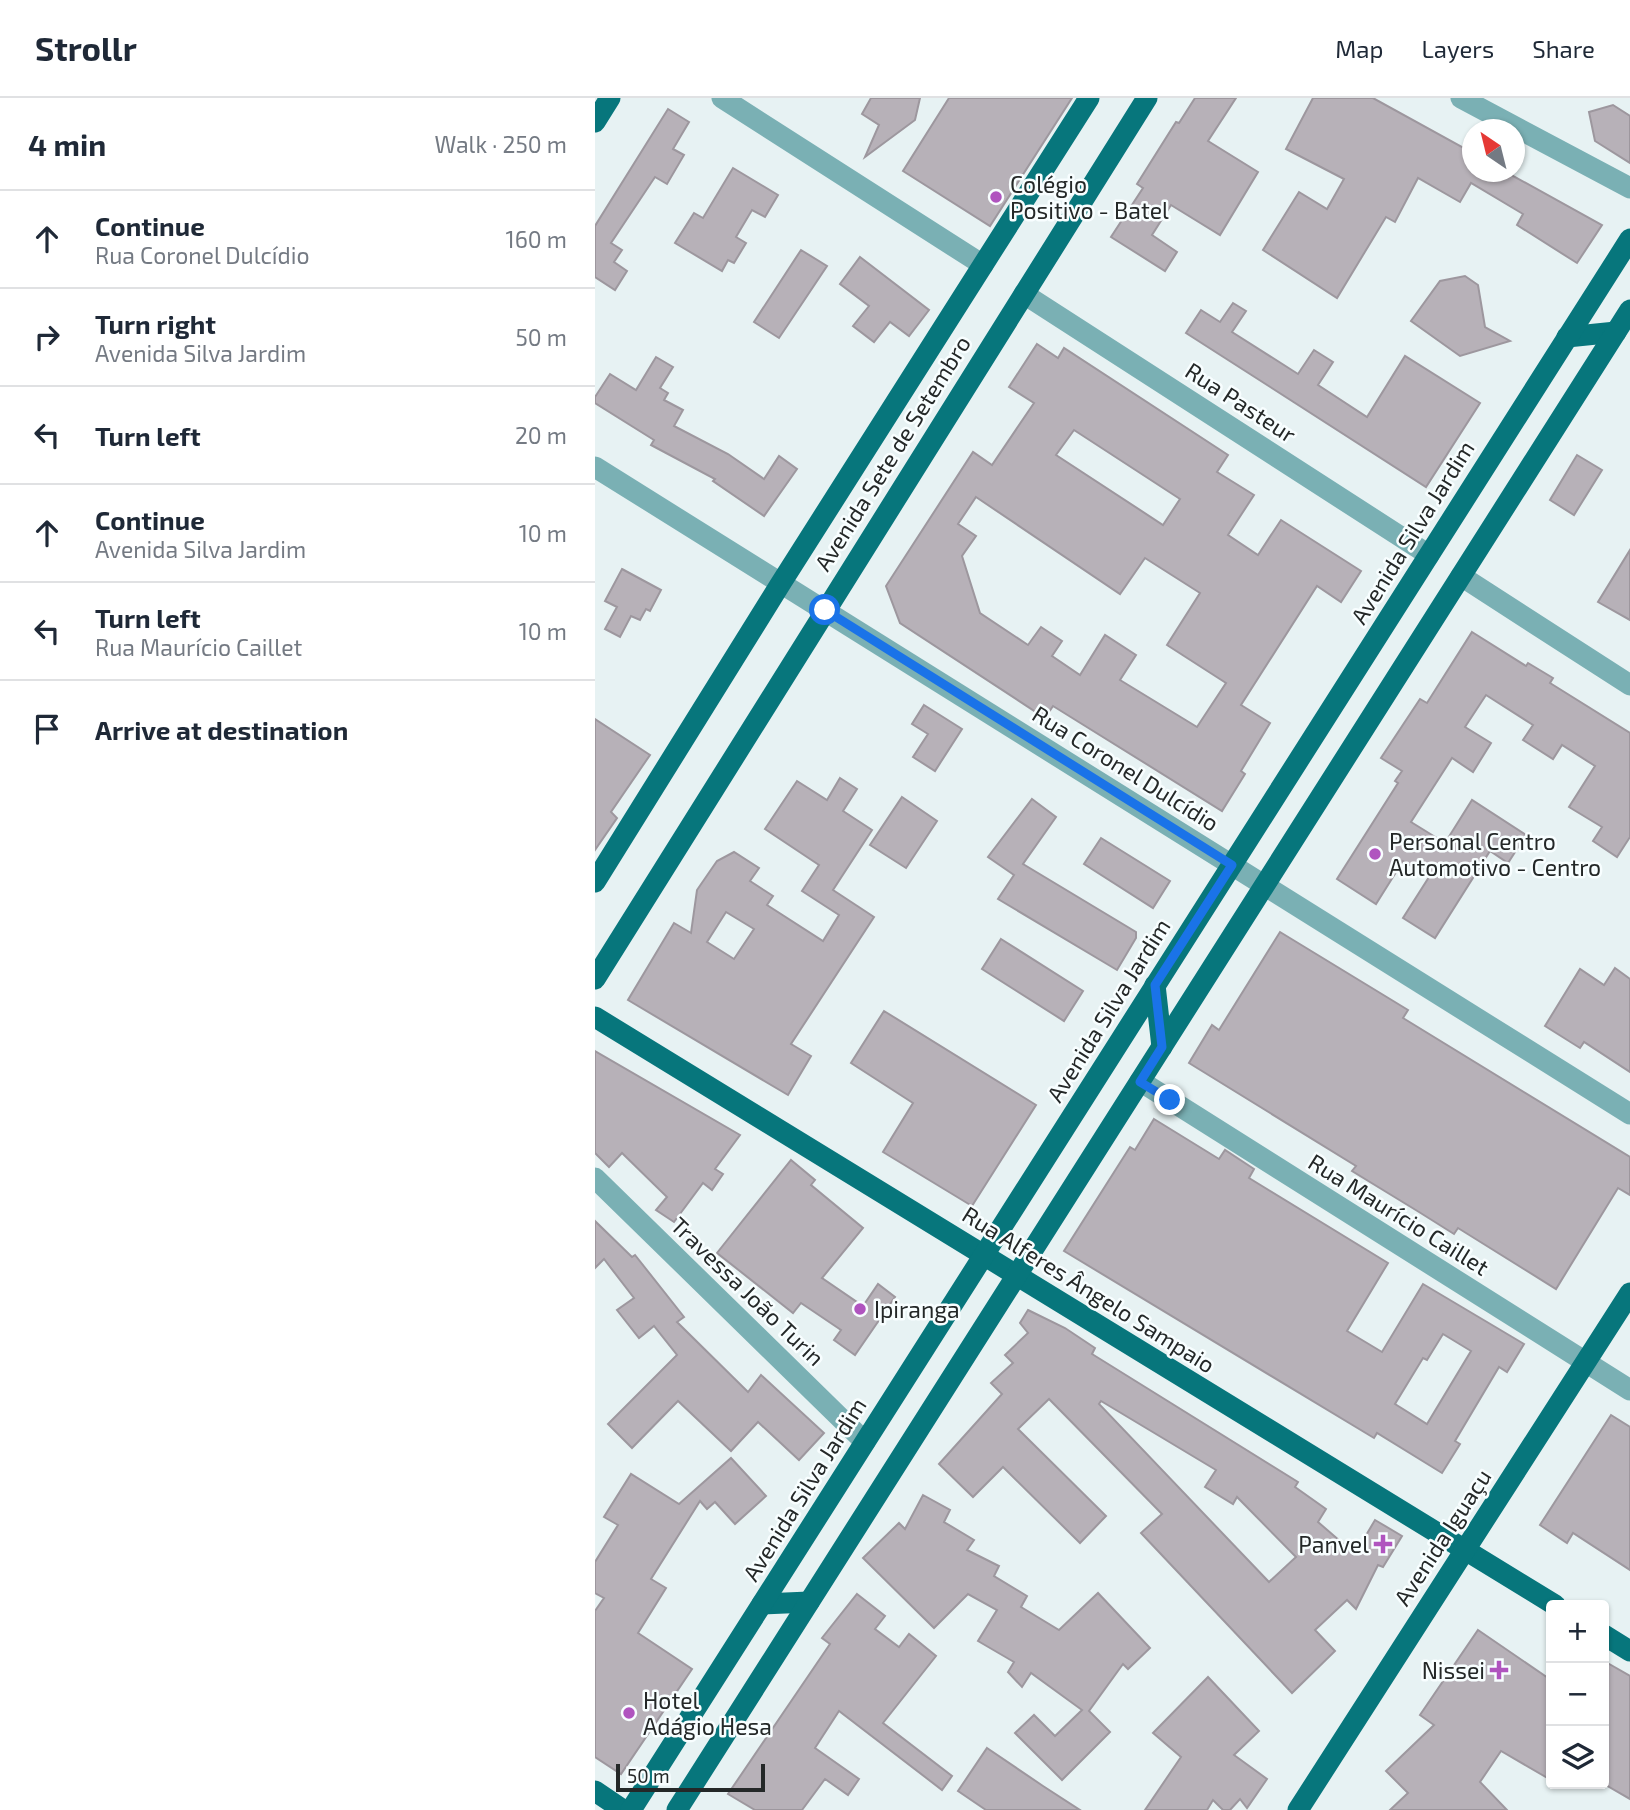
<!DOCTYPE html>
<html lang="en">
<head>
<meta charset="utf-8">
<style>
  :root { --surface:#fff; --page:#f6f6f7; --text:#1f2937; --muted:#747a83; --line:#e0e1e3 }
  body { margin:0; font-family:"Exo 2",sans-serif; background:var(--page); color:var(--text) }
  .controls { position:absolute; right:21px; bottom:21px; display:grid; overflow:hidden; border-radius:7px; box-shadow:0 2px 5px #0004 }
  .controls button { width:63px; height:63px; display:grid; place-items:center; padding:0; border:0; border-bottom:2px solid var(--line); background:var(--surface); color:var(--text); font:35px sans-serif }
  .compass { position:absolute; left:867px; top:21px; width:63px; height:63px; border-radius:50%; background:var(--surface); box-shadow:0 2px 5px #0004; rotate:325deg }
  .scale { position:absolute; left:21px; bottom:18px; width:149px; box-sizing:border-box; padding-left:7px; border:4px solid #242828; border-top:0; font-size:19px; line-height:24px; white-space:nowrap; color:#242828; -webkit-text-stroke:5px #f8feff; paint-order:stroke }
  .stop { position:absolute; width:21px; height:21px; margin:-16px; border:5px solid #1a73e8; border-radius:50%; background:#fff }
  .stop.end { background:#1a73e8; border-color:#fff; box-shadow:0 2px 7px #0008 }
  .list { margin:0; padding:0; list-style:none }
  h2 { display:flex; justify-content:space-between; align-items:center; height:91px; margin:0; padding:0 28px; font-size:30px }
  h2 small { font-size:23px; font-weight:400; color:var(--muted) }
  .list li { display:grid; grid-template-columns:46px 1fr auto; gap:21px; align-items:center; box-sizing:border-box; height:98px; padding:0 28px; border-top:2px solid var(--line) }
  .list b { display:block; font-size:26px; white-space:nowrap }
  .list p { margin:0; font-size:23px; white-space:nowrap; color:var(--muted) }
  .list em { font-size:23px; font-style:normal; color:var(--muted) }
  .icon { flex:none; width:38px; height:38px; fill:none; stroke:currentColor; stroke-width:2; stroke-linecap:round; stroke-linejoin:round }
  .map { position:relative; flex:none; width:1035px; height:1712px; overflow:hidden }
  header { display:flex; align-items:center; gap:42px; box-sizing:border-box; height:98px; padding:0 35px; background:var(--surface); border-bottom:2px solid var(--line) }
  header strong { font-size:33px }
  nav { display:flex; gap:38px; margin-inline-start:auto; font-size:24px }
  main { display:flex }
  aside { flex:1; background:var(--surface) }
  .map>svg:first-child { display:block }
  .building { fill:#b7b1b8; stroke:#9d979e; stroke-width:2; fill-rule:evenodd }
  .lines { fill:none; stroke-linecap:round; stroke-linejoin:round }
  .minor { stroke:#7ab0b4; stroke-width:21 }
  .major { stroke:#07767c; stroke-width:21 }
  .route { stroke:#1a73e8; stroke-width:9 }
  .poi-dot { fill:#b054bf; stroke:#f8feff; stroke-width:2.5 }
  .labels { text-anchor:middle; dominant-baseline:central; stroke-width:5; stroke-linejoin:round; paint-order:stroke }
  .poi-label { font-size:23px; fill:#242828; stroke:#f8feff; text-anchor:start }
  .street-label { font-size:23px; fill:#242828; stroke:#f8feff }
</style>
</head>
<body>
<header>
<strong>Strollr</strong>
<nav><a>Map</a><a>Layers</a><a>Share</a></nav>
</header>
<main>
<aside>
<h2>4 min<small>Walk · 250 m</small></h2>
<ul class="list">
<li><svg class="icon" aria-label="ahead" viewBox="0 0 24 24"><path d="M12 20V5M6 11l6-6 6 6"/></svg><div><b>Continue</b><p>Rua Coronel Dulcídio</p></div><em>160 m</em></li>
<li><svg class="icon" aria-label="right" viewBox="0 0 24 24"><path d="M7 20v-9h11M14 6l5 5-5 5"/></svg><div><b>Turn right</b><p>Avenida Silva Jardim</p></div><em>50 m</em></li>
<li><svg class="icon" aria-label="left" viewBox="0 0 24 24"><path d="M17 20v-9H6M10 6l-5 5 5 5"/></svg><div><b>Turn left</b></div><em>20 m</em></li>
<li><svg class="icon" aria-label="ahead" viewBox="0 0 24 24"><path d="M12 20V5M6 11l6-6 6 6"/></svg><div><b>Continue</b><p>Avenida Silva Jardim</p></div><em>10 m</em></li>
<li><svg class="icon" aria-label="left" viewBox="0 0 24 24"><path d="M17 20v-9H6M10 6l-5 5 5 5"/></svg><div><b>Turn left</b><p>Rua Maurício Caillet</p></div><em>10 m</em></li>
<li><svg class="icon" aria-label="arrive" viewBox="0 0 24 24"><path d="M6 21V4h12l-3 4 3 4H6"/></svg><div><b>Arrive at destination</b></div></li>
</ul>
</aside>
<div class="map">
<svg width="1035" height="1712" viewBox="0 0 1035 1712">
  <rect width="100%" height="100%" fill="#e7f2f3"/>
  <!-- building -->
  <g class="building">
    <polygon points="276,0 325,0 320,22 270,59 284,27 267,16"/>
    <polygon points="354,0 477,0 395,128 308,73"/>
    <polygon points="600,0 641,0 613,43 663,74 625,137 576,107 557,137 582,154 570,173 516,139 548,90 542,86 581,24 584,25"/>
    <polygon points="718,0 778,0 878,55 878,74 911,74 1007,127 982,165 922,127 928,116 876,85 865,104 823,80 800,124 791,119 742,200 668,152 704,94 732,111 749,81 691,51"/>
    <polygon points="1018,7 1035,18 1035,65 1000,43 994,14"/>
    <polygon points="73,11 94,24 78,51 89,57 72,86 60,79 16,145 27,152 19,164 32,173 20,192 0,179 0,128"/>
    <polygon points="138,70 183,97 170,119 157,112 141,139 151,145 139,165 133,162 127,173 80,145 99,115 108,120"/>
    <polygon points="206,152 232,168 184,240 159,224"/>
    <polygon points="265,159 334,212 314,238 295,224 279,244 258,228 274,208 245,186"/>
    <polygon points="870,178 883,187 890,229 915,243 865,258 816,223 845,183"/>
    <polygon points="638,205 651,213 637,234 703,276 719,252 738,264 723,287 772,319 810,258 885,305 831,389 591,235 606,212 625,224"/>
    <path d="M442,246L463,260L469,250L633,357L622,374L659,397L633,437L663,457L686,422L766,473L746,504L722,488L646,607L675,625L646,673L650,676L627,713L458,608L450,620L305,525L291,488L378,354L397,367L439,305L414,289ZM479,332L585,401L568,427L461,357ZM381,399L525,496L550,460L605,495L572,547L631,585L602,629L525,582L541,557L510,537L485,577L457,558L467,543L446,529L433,547L385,515L367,458L381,438L363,426Z"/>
    <polygon points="61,259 78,269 65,290 73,295 69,302 88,312 79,328 133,356 169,381 184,358 202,371 169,418 118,383 120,381 56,347 59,342 0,305 0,299 15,276 41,292"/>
    <polygon points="982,357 1007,372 979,417 955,402"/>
    <polygon points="1035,452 1035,522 1003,504"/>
    <polygon points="27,471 66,492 55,513 51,511 45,522 36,518 25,539 10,531 22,509 10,503"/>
    <polygon points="877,534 931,568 933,565 958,580 955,585 1035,635 1035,739 1022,759 998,743 1007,729 974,709 1000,668 967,647 958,661 928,642 938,627 891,597 870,629 896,645 878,674 857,660 816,724 850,745 877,702 931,737 913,765 895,753 840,840 808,820 834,779 808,763 781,806 742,781 803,685 800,683 807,673 786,660 825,601 832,605"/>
    <polygon points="329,607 367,631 340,673 318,659 333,636 317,626"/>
    <polygon points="0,621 55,657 16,714 22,720 0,752"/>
    <path d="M245,680L262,691L248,713L277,732L238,792L279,819L196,946L216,958L193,997L33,902L79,825L96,835L102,792L122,763L139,754L164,770L155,783L178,798L172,807L228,843L244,817L207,793L224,767L170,731L202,683L232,702ZM131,814L159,831L139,861L112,844Z"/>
    <polygon points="307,699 342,723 311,770 275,747"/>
    <polygon points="437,701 461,719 428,766 541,834 541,840 522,872 403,801 419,777 393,759"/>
    <polygon points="506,740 575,783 558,810 489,766"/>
    <polygon points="685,834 813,912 808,920 1035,1059 1035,1097 1023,1090 961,1191 863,1130 859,1136 824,1114 757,1073 761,1068 594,965 617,927 624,932"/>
    <polygon points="406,841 488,893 469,923 387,871"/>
    <polygon points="1020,870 1035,881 1035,974 989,944 985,950 950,928 985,871 1009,887"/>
    <polygon points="289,913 441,1007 377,1108 288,1054 318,1005 256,965"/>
    <polygon points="0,953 145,1037 120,1071 128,1076 117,1092 108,1085 79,1124 61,1112 72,1099 27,1055 14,1069 0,1055"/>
    <path d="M559,1021L624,1061L630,1052L659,1071L654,1080L793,1165L752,1233L787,1254L828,1186L929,1246L912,1274L904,1269L860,1343L865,1346L847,1375L782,1335L779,1340L469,1153L535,1049L540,1052ZM848,1236L876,1253L832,1326L800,1306L828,1260L832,1262Z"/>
    <polygon points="196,1062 220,1082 216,1087 268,1130 227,1180 268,1208 283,1186 300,1199 260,1257 239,1242 246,1232 206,1205 198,1215 122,1155"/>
    <polygon points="0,1123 37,1159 40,1157 89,1219 82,1224 153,1294 166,1277 229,1335 204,1362 163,1324 136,1353 83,1303 37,1350 13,1326 82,1257 59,1228 44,1240 22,1212 39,1200 9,1161 0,1170"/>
    <path d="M433,1212L470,1230L500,1250L497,1256L703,1384L700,1389L731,1411L723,1424L760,1456L780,1422L807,1438L788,1469L783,1467L761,1511L752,1502L720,1532L740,1553L697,1595L546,1435L567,1416L454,1301L423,1331L511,1418L485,1445L408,1369L378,1399L344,1366L407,1296L396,1285L418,1265L410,1257L433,1235L425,1225ZM506,1303L621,1372L610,1389L638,1406L642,1399L701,1459L674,1484L504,1306Z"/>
    <polygon points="1016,1317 1035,1329 1035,1472 978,1435 972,1445 945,1427"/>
    <polygon points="136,1360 171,1398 140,1426 120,1404 112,1411 105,1403 56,1481 71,1490 43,1535 97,1571 26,1676 0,1659 0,1513 9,1500 0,1495 0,1464 23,1427 9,1419 36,1376 84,1406"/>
    <polygon points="328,1397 355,1412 349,1424 379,1442 372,1452 404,1468 399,1478 432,1498 426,1509 464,1532 503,1495 555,1550 533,1571 528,1566 494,1613 515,1634 467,1682 420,1635 439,1617 460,1638 487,1612 436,1575 427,1589 413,1574 419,1564 383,1543 402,1512 373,1496 339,1530 268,1460 304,1425 310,1431"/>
    <polygon points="262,1496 290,1518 280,1531 304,1549 314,1536 341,1558 288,1625 357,1678 347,1692 244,1613 220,1650 264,1681 253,1697 230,1681 207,1712 160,1712 133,1696 235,1546 227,1540"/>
    <polygon points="883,1532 956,1582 956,1682 906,1653 885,1684 912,1712 795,1712 813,1695 791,1673 839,1627 825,1617"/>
    <polygon points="1009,1563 1035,1578 1035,1701 1009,1686"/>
    <polygon points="613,1579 664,1633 639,1657 672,1681 652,1710 645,1701 635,1712 628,1712 618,1702 612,1712 550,1712 586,1659 558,1635"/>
    <polygon points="392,1650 448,1688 485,1712 391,1712 363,1693"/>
  </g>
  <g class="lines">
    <!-- minor -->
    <g class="minor">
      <polyline points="127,0 388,167"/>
      <polyline points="866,0 1035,90"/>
      <polyline points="429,196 834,457"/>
      <polyline points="0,369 1035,1016"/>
      <polyline points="866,478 1035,587"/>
      <polyline points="545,983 1035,1292"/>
      <polyline points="0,1080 270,1344"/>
    </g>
    <!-- major -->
    <g class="major">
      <polyline points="0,24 15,0"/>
      <polyline points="972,239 1021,234"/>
      <polyline points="0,784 186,485 494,0"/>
      <polyline points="0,881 552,0"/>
      <polyline points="560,887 567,949"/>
      <polyline points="0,919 960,1507"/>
      <polyline points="167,1506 214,1504"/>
      <polyline points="1009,1537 1035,1553"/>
      <polyline points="0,1693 28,1712"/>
      <polyline points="36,1712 1035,141"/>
      <polyline points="82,1712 1035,212"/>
      <polyline points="703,1712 1035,1195"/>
    </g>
  </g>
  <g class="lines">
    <!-- route -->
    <polyline class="route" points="230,512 637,767 560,887 567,949 545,984 575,1002"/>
  </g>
  <!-- markers -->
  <g class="poi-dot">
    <circle cx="401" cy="99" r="7"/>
    <circle cx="780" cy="756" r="7"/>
    <circle cx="265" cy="1211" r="7"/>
    <path d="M784.5 1435.5h7v7h7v7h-7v7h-7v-7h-7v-7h7z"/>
    <path d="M900.5 1561.5h7v7h7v7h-7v7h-7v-7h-7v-7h7z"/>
    <circle cx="34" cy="1615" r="7"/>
  </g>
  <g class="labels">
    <!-- poi labels -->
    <g class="poi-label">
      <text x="415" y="86">Colégio<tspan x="415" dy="26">Positivo - Batel</tspan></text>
      <text x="794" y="743">Personal Centro<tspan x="794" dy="26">Automotivo - Centro</tspan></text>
      <text x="279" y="1211">Ipiranga</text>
      <text x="774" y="1446" text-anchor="end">Panvel</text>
      <text x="890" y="1572" text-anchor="end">Nissei</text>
      <text x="48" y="1602">Hotel<tspan x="48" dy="26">Adágio Hesa</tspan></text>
    </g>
    <!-- street labels -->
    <g class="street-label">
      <text transform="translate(646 304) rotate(33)">Rua Pasteur</text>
      <text transform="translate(297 355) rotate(-58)">Avenida Sete de Setembro</text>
      <text transform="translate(817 434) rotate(-58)">Avenida Silva Jardim</text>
      <text transform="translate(531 670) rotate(32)">Rua Coronel Dulcídio</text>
      <text transform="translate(513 912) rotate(-58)">Avenida Silva Jardim</text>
      <text transform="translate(804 1116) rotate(32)">Rua Maurício Caillet</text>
      <text transform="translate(494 1191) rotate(32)">Rua Alferes Ângelo Sampaio</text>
      <text transform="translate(153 1193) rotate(44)">Travessa João Turin</text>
      <text transform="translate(209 1391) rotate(-58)">Avenida Silva Jardim</text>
      <text transform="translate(847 1439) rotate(-57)">Avenida Iguaçu</text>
    </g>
  </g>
</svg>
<div class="controls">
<button>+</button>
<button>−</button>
<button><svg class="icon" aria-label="layers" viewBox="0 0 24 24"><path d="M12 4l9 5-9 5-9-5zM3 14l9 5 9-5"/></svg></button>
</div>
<svg class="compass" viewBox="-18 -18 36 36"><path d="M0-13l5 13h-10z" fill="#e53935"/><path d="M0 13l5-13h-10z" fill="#747a83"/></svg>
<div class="scale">50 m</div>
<div class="stop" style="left:230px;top:512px"></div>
<div class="stop end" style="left:575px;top:1002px"></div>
</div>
</main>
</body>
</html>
